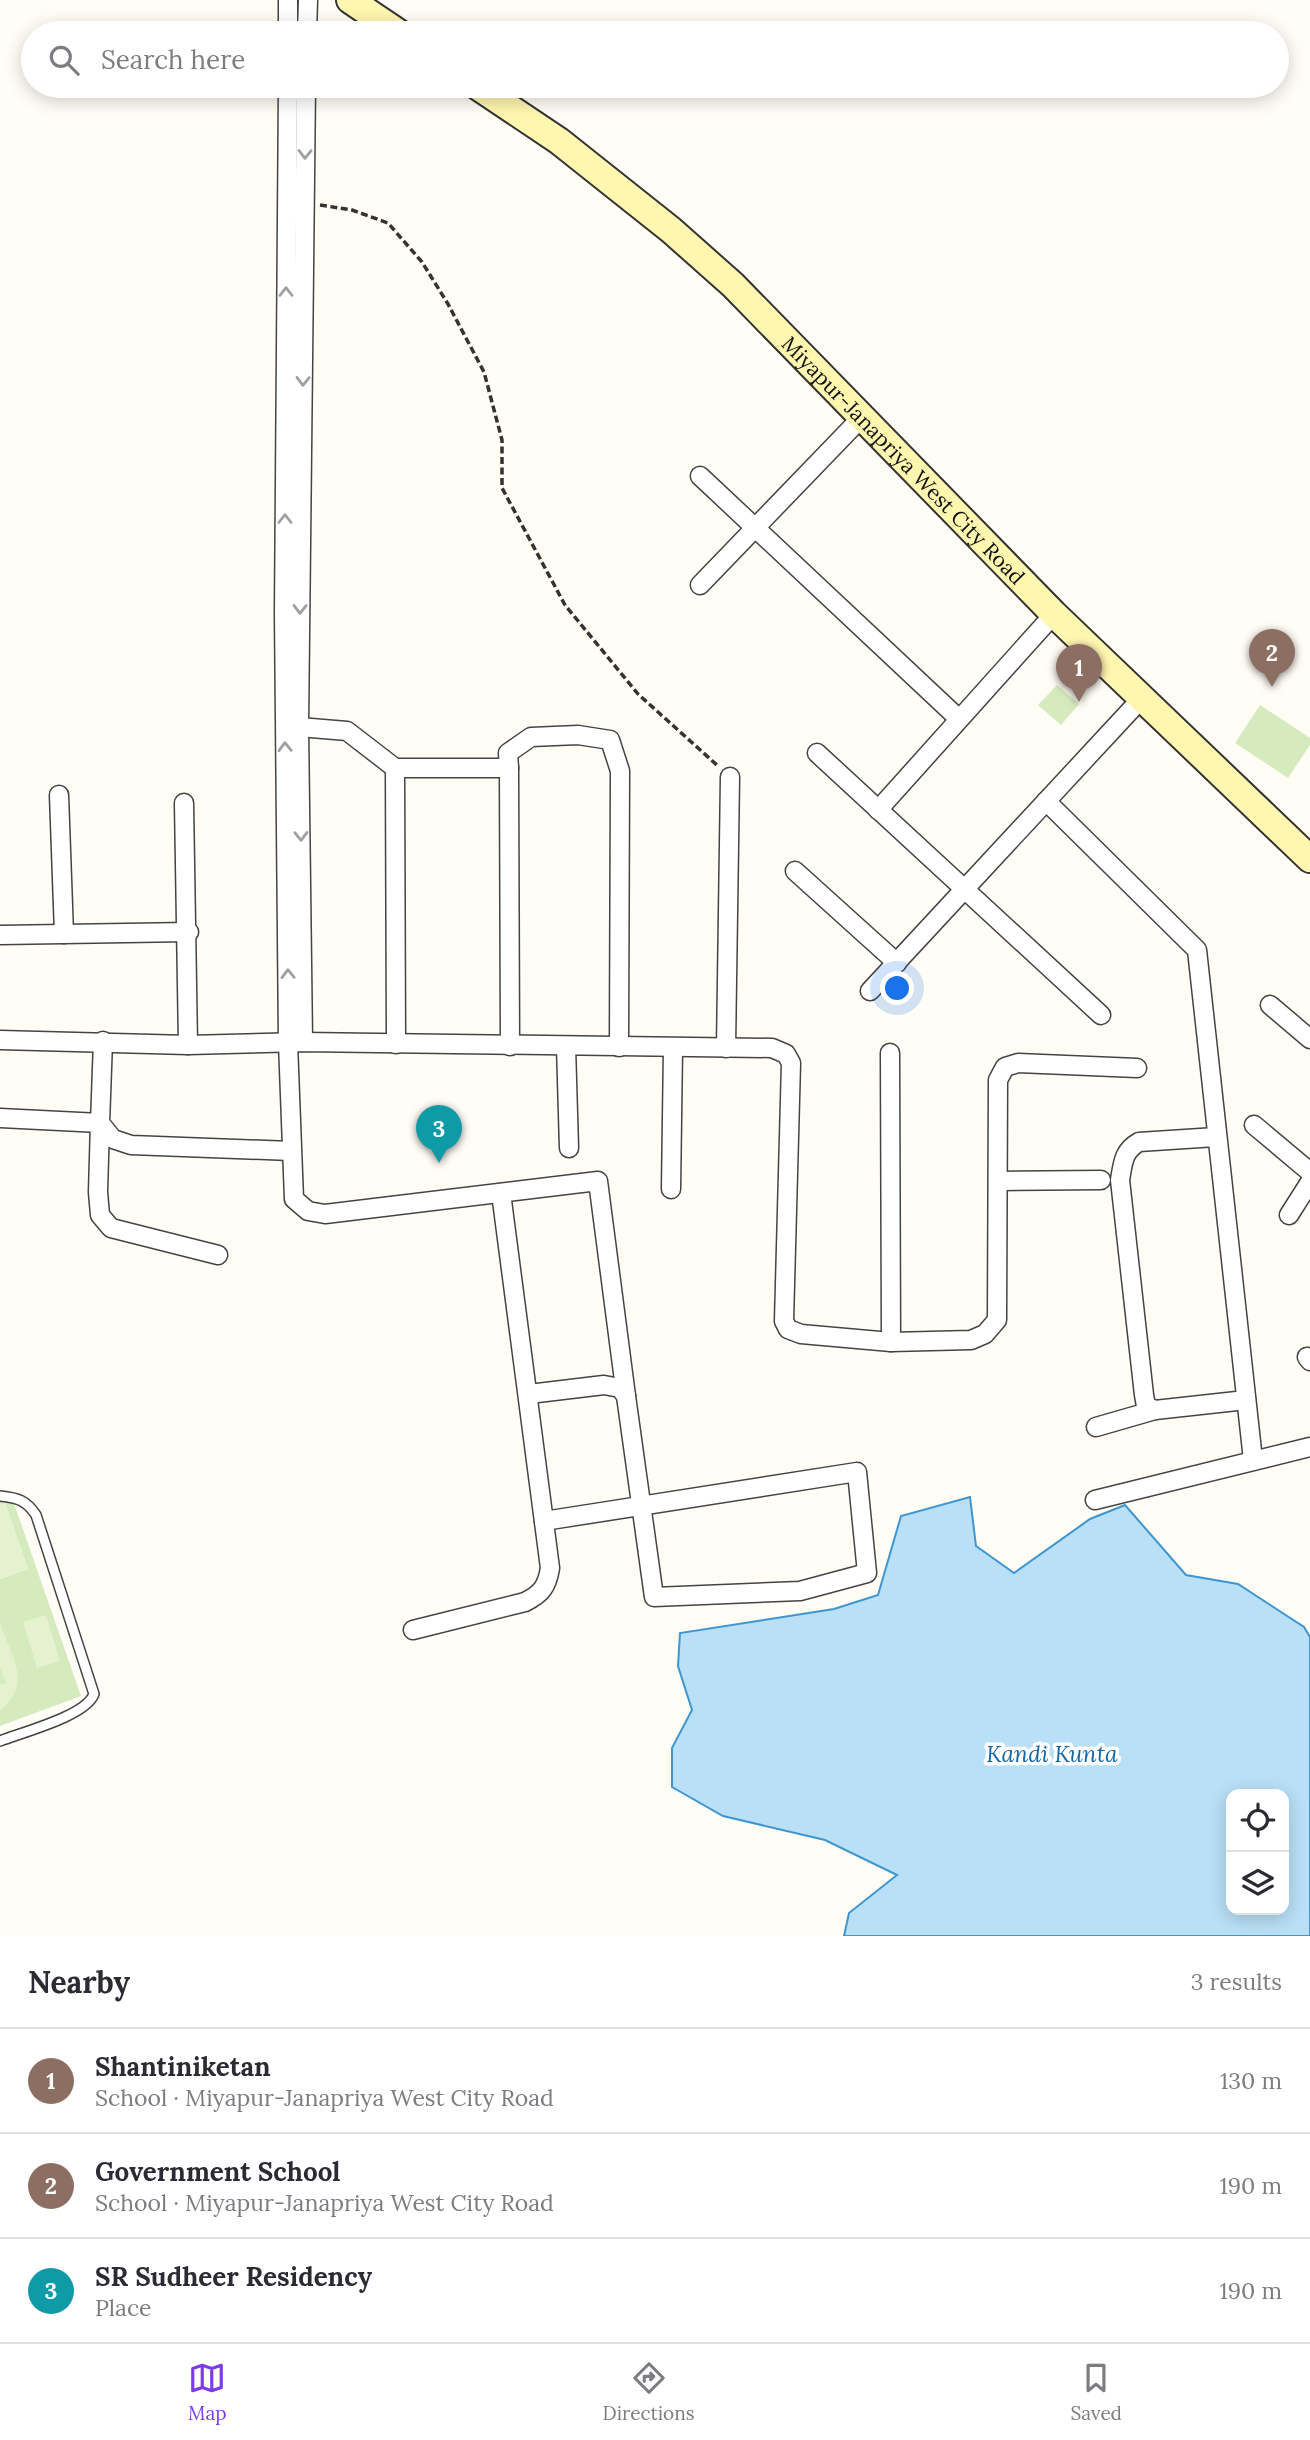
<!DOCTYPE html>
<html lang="en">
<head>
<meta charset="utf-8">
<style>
  :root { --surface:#fff; --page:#f2f2f3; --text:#2b2b33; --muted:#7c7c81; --line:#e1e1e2; --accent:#7c3aed }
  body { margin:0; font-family:Lora,serif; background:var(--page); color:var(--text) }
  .controls { position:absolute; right:21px; bottom:21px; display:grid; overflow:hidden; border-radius:14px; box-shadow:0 4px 18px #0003 }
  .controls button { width:63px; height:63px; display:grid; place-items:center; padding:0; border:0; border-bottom:2px solid var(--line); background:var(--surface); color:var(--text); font:35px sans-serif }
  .you { position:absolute; left:898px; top:989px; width:24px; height:24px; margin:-18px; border:5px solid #fff; border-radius:50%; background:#1a73e8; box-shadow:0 0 0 10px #1a73e833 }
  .badge { display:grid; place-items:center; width:46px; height:46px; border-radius:50%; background:var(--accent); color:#fff; font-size:23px; font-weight:700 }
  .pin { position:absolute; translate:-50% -58px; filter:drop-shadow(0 2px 4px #0008) }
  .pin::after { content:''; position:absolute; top:37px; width:24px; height:21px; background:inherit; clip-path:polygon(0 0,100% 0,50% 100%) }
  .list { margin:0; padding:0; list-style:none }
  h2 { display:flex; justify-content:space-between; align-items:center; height:91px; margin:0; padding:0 28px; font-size:30px }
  h2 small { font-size:23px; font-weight:400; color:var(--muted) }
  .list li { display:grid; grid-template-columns:46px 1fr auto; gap:21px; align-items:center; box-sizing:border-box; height:105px; padding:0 28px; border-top:2px solid var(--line) }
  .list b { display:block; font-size:26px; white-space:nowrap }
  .list p { margin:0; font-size:23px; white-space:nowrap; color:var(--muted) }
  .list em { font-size:23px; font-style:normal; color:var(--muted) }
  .icon { flex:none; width:38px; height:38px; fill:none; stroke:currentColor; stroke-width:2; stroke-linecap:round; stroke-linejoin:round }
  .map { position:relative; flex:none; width:1310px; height:1936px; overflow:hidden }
  .search { position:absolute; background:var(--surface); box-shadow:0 4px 18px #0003; left:21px; right:21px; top:21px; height:77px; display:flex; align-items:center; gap:18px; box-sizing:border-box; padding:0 24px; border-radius:38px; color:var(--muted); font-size:26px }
  .sheet { height:406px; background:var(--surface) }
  nav { display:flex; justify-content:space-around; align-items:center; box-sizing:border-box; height:98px; border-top:2px solid var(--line); background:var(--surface); font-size:19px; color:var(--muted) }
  nav a { display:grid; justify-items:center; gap:4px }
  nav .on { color:var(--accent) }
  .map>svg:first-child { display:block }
  .green { fill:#d5ebbd }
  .pitch { fill:#e6f2cf }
  .water { fill:#b9e0f7; stroke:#3f96cf; stroke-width:2; fill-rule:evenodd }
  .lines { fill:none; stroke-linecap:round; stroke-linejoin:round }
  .lane-casing { stroke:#444; stroke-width:12 }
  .street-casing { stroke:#444; stroke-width:21 }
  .secondary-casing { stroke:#333; stroke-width:30 }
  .path { stroke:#333; stroke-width:3.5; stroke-dasharray:7 3.5; stroke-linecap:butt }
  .lane { stroke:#fff; stroke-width:9 }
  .street { stroke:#fff; stroke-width:18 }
  .secondary { stroke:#fff6b0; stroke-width:26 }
  .oneway { stroke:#a0a0a0 }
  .labels { text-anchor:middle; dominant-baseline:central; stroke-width:7; stroke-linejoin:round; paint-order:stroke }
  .street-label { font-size:21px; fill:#111; stroke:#fff }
  .water-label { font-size:23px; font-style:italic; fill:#1768a6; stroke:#fff }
</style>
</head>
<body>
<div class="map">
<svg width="1310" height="1936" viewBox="0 0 1310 1936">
  <rect width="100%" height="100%" fill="#fffdf5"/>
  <!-- green -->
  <g class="green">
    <polygon points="1057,685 1079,704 1061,725 1038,705"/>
    <polygon points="1260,705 1310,738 1310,745 1288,778 1235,743"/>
    <polygon points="0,1491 10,1492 81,1696 0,1726 0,1579 28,1569 5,1503 0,1505"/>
  </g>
  <!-- pitch -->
  <g class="pitch">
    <polygon points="5,1503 28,1569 0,1579 0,1505"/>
    <polygon points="46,1615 60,1661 37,1668 23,1622"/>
    <path d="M0,1624C12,1657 33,1684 0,1711V1685L6,1683L0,1667Z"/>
  </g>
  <!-- water -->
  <path class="water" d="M970,1497L976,1546L1014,1573L1090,1519L1125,1505L1186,1575L1238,1584L1304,1627L1310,1637V1936H844L849,1913L897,1875L825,1840L723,1816L672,1787V1748L692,1710L678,1666L680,1633L834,1609L878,1595L901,1516ZM1231,1794H1284V1910H1231Z"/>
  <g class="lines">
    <defs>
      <path id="lane" d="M0,1496C18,1498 26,1500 36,1515L94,1694C86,1716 23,1732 0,1741"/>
      <g id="street">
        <polyline points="288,33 288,0"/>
        <polyline points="307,33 308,0"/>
        <polyline points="288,86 284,614 288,1043 294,1199 308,1211 325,1214 598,1181 626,1396"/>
        <polyline points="700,476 959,719"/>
        <polyline points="700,585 863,416"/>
        <polyline points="299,727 347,731 395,768 509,768 510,1046"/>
        <polyline points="817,753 1101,1015"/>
        <polyline points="395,768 396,1044"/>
        <polyline points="509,768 508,753 531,737 578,735 610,740 620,771 619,1047"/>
        <polyline points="59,795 64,934"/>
        <polyline points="1046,801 1197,950 1253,1460"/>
        <polyline points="184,803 188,1045"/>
        <polyline points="878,810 1054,614"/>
        <polyline points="795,871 897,963"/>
        <polyline points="0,935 189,932"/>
        <polyline points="870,991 1141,699"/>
        <polyline points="1270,1005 1310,1039"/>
        <polyline points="0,1040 188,1045 303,1042 772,1048 786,1054 791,1063 784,1321 788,1329 801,1334 891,1342 971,1340 985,1334 997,1320 998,1080 1005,1067 1018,1063 1137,1068"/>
        <polyline points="103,1041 100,1123 113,1139 131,1145 291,1151"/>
        <polyline points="303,1042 299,727 306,86"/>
        <polyline points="566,1046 569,1148"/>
        <polyline points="726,1048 730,777"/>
        <polyline points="890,1053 891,1342"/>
        <polyline points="0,1118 100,1123 98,1192 100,1215 111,1228 218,1255"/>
        <polyline points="1254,1125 1310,1172"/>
        <path d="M1216,1137L1139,1142C1123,1151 1123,1163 1120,1180L1144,1395L1146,1406L1155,1410L1246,1400"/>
        <polyline points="999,1181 1101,1180"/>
        <polyline points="671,1189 673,1048"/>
        <polyline points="1289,1215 1310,1182"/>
        <polyline points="1307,1357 1310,1361"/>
        <polyline points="529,1394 604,1385 620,1388 626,1396 654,1597 800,1591 867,1573 857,1472 544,1521"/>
        <polyline points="1096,1427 1155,1410"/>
        <polyline points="1095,1500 1310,1447"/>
        <path d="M413,1630L525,1602C541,1594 547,1587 550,1568L501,1193"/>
      </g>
      <g id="secondary">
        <polyline points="350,0 399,33"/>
        <path id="s1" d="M477,86L559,141L671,230L733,285L1054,614L1310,859"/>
      </g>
    </defs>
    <!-- lane casing -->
    <use href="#lane" class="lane-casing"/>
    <!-- street casing -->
    <use href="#street" class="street-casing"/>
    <!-- secondary casing -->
    <use href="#secondary" class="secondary-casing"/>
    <!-- path -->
    <polyline class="path" points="320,205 352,210 388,223 422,262 448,304 484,372 502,440 502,488 565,605 638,694 718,766"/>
    <!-- lane -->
    <use href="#lane" class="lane"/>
    <!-- street -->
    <use href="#street" class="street"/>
    <!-- secondary -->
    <use href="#secondary" class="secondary"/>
  </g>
  <!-- one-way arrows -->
  <defs><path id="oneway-chevron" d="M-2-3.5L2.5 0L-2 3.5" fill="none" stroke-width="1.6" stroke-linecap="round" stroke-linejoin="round" transform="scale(1.75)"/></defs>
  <g class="oneway">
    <use href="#oneway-chevron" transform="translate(305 154) rotate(91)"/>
    <use href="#oneway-chevron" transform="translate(286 292) rotate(-90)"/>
    <use href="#oneway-chevron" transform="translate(303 381) rotate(91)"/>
    <use href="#oneway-chevron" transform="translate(285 519) rotate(-90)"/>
    <use href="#oneway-chevron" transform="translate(300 609) rotate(91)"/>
    <use href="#oneway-chevron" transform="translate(285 747) rotate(-91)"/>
    <use href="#oneway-chevron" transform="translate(301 836) rotate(89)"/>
    <use href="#oneway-chevron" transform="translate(288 974) rotate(-91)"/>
  </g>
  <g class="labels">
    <!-- street labels -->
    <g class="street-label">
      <text stroke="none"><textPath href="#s1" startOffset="569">Miyapur-Janapriya West City Road</textPath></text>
    </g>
    <!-- water labels -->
    <g class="water-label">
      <text x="1052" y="1753">Kandi Kunta</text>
    </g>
  </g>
</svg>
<div class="controls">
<button><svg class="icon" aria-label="locate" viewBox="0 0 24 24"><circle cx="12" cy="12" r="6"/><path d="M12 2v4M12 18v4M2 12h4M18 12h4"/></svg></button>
<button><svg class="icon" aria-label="layers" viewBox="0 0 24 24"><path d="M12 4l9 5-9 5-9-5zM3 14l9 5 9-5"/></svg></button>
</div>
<div class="you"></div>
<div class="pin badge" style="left:1079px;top:702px;background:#8d6e63">1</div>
<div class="pin badge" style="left:1272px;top:687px;background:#8d6e63">2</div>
<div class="pin badge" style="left:439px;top:1163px;background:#0f9aa8">3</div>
<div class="search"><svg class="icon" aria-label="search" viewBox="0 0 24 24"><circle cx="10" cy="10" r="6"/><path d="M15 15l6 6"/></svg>Search here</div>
</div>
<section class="sheet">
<h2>Nearby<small>3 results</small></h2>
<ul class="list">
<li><span class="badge" style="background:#8d6e63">1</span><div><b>Shantiniketan</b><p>School · Miyapur-Janapriya West City Road</p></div><em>130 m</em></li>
<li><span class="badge" style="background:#8d6e63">2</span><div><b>Government School</b><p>School · Miyapur-Janapriya West City Road</p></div><em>190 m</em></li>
<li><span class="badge" style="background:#0f9aa8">3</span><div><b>SR Sudheer Residency</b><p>Place</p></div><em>190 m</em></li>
</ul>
</section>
<nav>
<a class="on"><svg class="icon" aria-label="map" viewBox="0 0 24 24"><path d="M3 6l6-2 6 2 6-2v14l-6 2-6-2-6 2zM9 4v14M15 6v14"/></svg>Map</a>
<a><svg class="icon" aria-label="directions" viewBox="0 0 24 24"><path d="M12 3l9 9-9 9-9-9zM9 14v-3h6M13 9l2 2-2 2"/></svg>Directions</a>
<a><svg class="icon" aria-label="saved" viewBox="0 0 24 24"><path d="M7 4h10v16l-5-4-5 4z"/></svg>Saved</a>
</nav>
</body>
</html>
